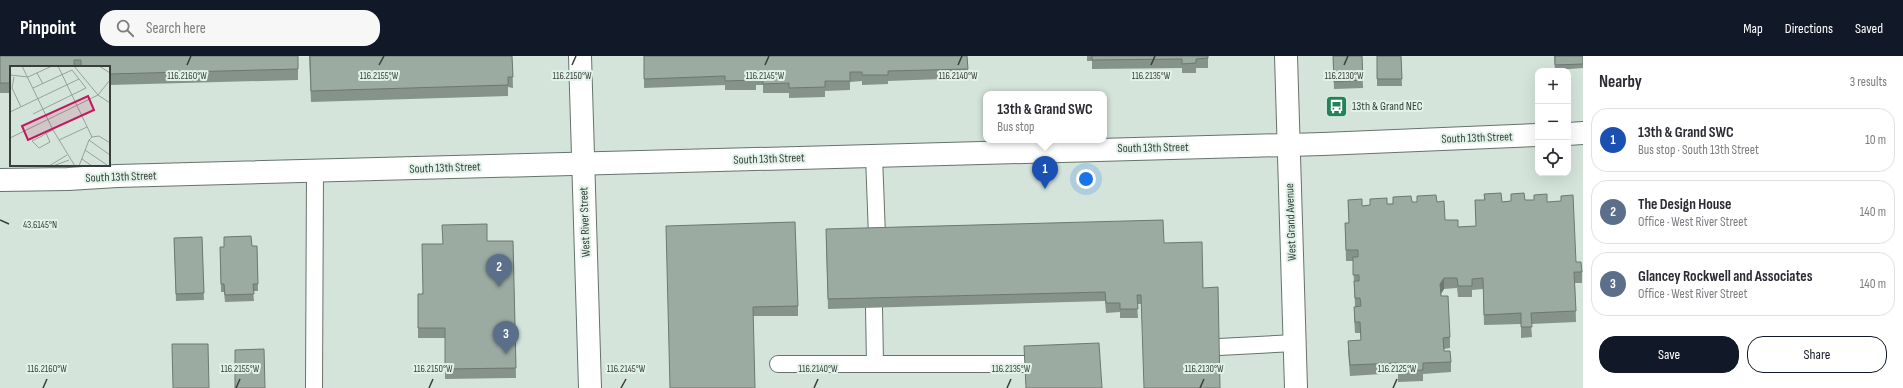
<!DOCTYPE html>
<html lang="en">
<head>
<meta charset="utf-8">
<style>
  :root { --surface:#fff; --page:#f7f7f7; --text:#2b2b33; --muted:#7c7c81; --line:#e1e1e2; --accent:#111827 }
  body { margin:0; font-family:"Sofia Sans Condensed",sans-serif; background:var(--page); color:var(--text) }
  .controls { position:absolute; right:12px; top:12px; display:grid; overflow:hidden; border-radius:8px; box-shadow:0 4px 16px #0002 }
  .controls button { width:36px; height:36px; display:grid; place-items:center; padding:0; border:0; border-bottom:1px solid var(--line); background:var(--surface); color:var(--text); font:20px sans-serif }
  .you { position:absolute; left:1086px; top:123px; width:14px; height:14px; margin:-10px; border:3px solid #fff; border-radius:50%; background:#1a73e8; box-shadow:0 0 0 6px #1a73e833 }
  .badge { display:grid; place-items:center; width:26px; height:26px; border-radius:50%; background:var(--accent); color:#fff; font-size:13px; font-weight:700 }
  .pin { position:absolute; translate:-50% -33px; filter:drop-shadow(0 1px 2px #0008) }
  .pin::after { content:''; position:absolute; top:21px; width:14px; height:12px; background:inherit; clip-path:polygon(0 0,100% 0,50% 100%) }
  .popup { position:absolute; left:983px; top:35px; width:124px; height:52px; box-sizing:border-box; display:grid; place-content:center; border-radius:8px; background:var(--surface); filter:drop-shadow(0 1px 3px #0005); font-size:13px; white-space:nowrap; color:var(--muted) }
  .popup b { font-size:15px; color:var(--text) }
  .popup::after { content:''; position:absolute; left:50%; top:100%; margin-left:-8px; border:8px solid transparent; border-top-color:var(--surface) }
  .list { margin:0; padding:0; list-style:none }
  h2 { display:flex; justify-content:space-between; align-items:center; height:52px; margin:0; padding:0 16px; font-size:17px }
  h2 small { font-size:13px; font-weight:400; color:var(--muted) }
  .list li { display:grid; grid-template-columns:26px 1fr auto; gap:12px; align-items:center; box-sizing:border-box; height:64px; margin:0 8px 8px; padding:0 8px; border:1px solid var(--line); border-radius:16px }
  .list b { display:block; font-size:15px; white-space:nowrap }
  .list p { margin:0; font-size:13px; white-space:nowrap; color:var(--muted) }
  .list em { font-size:13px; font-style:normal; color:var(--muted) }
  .actions { display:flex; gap:8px; padding:12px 16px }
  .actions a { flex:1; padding:9px 0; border:1px solid var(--accent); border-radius:16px; text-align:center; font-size:14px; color:var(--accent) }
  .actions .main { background:var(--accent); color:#fff }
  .icon { flex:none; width:22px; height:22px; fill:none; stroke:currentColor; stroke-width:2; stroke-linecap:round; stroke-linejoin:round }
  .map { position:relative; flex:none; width:1583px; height:332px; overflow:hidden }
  header { display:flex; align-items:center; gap:24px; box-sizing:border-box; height:56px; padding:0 20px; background:var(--accent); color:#fff }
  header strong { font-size:19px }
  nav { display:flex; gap:22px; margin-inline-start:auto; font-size:14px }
  .search { width:280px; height:36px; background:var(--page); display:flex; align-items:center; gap:10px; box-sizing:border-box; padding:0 14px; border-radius:16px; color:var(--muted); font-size:15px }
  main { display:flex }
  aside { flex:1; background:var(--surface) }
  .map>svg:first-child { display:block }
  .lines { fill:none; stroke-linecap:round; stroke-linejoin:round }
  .service-casing { stroke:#65746b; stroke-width:18 }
  .minor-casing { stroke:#65746b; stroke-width:24 }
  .tertiary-casing { stroke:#65746b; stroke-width:24 }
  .secondary-casing { stroke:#65746b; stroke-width:24 }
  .service { stroke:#fff; stroke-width:16 }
  .minor { stroke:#fff; stroke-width:22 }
  .tertiary { stroke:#fff; stroke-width:22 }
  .secondary { stroke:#fff; stroke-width:22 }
  .wall { fill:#85938b }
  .shaded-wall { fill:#6c7871 }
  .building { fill:#9baba2; stroke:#6c7871 }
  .ticks { fill:none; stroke:#383e3b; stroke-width:1.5 }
  .labels { text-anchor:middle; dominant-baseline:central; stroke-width:4; stroke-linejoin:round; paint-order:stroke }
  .poi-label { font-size:12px; fill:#383e3b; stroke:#e1f2e8; text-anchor:start }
  .street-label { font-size:12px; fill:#383e3b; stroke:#e1f2e8 }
  .inset-road { fill:none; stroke:#96a29b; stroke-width:1 }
  .view { fill:#c2185b; fill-opacity:0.15; stroke:#c2185b; stroke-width:2 }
  .inset-edge { fill:none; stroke:#383e3b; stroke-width:2 }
  .ticks-label { font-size:10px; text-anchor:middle; fill:#383e3b; stroke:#e1f2e8; stroke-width:4; stroke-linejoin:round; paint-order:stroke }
</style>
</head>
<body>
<header>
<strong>Pinpoint</strong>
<div class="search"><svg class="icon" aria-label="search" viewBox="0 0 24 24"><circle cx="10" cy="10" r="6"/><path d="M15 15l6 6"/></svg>Search here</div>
<nav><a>Map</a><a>Directions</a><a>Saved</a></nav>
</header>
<main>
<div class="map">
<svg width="1583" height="332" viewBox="0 0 1583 332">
  <rect width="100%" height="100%" fill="#d4e4db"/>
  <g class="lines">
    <defs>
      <g id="service">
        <polyline points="874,100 877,180"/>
        <polyline points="1219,291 1295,287"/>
        <polyline points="778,308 875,308 874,251"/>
        <polyline points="875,308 1024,308"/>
        <polyline points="314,332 315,116"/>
      </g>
      <polyline id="minor" points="1286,0 1296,332"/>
      <g id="tertiary">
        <polyline points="1568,78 1583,77"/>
        <polyline points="0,124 68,123 117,120 1323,88 1538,79"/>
      </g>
      <polyline id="secondary" points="580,0 590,332"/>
    </defs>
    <!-- service casing -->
    <use href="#service" class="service-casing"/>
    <!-- minor casing -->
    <use href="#minor" class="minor-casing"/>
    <!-- tertiary casing -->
    <use href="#tertiary" class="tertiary-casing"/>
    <!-- secondary casing -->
    <use href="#secondary" class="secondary-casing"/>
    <!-- service -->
    <use href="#service" class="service"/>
    <!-- minor -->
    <use href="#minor" class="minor"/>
    <!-- tertiary -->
    <use href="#tertiary" class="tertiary"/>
    <!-- secondary -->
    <use href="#secondary" class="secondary"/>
  </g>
  <!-- wall -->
  <g class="wall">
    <polygon points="0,0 298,13 298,24 109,29 109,11 11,11 11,37 0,37"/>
    <polygon points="309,0 512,0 513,32 508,31 508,40 311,46"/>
    <polygon points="644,0 967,0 968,22 888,25 888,28 862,29 862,25 850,26 850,34 825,35 825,41 789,42 789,37 763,37 763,29 756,29 756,34 725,34 725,29 644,32"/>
    <polygon points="1087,0 1208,0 1208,12 1196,12 1196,17 1182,17 1182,12 1092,13 1092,5 1087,5"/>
    <polygon points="1333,0 1362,0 1363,32 1334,33"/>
    <polygon points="1377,0 1401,0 1402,30 1377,30"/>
    <polygon points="1554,0 1583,0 1583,12 1555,14"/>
    <polygon points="1484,138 1502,146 1511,145 1511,138 1525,144 1547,146 1576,206 1582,216 1582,227 1575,227 1576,266 1531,268 1532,281 1521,282 1521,268 1484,269 1483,233 1472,234 1472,241 1458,241 1457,232 1444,233 1441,238 1450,281 1450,292 1444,293 1444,295 1451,306 1451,316 1423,318 1423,325 1398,326 1398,317 1350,320 1348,295 1348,285 1361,284 1360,277 1355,277 1354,261 1355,250 1353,205 1346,205 1345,167 1349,167 1348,144 1362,150 1412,146 1437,146 1445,164 1458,171 1476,170 1475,144 1484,144"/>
    <polygon points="1163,164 1141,248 1137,248 1138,262 1120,262 1120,256 1106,257 1105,245 828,253 826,182"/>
    <polygon points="666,179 798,250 798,260 753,260"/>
    <polygon points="202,181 204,244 176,245 174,182"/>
    <polygon points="487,185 513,185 516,322 445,323 445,282 418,282 418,238 422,238 442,188"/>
    <polygon points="257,190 258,235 253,235 254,245 225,246 224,236 221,236 220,191"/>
  </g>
  <!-- shaded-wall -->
  <polygon class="shaded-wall" points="1444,222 1444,233 1440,239 1440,228"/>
  <!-- building -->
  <g class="building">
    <polygon points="0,0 298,0 298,13 109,18 109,11 81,11 81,4 74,4 74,11 11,11 11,27 0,27"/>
    <polygon points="310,0 512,0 513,21 508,21 508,29 311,35"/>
    <polygon points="644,0 967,0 968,13 888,15 888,19 862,19 862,16 850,16 850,25 825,25 825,31 789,32 789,27 763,28 763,20 756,20 756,24 725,25 725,20 644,23"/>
    <polygon points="1092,0 1208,0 1208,2 1196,3 1196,7 1182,8 1182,3 1092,4"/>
    <polygon points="1333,0 1362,0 1363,24 1334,26"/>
    <polygon points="1377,0 1401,0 1402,23 1377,23"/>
    <polygon points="1555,0 1583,0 1583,8 1555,9"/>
    <polygon points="1501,137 1502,146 1511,145 1511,138 1524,137 1525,144 1534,144 1534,139 1547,138 1547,146 1561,145 1561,140 1573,139 1576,206 1581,206 1582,216 1574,216 1576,255 1531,257 1532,271 1521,271 1521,257 1484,259 1483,222 1472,223 1472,230 1458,230 1457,222 1444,222 1440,228 1441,240 1448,240 1450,281 1443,282 1444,295 1450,295 1451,306 1423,307 1423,314 1398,315 1398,307 1350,309 1348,285 1361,284 1360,266 1355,266 1354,251 1361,250 1360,242 1355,242 1354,225 1359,225 1359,219 1353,219 1353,201 1358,201 1358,194 1346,194 1345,167 1349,167 1348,144 1362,143 1362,150 1370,149 1370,143 1387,142 1387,148 1393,148 1393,141 1411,140 1412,146 1417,146 1417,140 1436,139 1437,146 1444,145 1445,164 1458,164 1458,171 1476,170 1475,144 1485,144 1484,138"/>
    <polygon points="1163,164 1164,187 1202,186 1203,232 1218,231 1220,332 1144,332 1141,239 1137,239 1138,253 1120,253 1120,247 1106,247 1105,236 828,243 826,173"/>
    <polygon points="795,166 798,250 753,251 755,332 670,332 666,170"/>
    <polygon points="487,168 487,185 513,185 516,312 445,313 445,272 418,272 418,238 423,238 422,188 443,188 442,169"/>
    <polygon points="251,180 252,190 257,190 258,228 253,228 254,238 225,239 224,228 221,228 220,191 224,191 224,181"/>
    <polygon points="202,181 204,237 176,238 174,182"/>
    <polygon points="1099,287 1102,332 1026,332 1024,290"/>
    <polygon points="172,288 208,288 209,332 173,332"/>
    <polygon points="264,293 265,332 235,332 235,294"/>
  </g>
  <!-- ticks -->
  <path class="ticks" d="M187,9L191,0M379,9L384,0M572,9L576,0M765,9L769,0M958,9L962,0M1151,9L1155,0M1344,9L1348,0M0,164L9,168M43,332L47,323M236,332L240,323M429,332L433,323M621,332L626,323M814,332L818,323M1007,332L1011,323M1200,332L1204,323M1393,332L1397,323"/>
  <!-- icons -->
  <defs>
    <symbol id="bus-square" viewBox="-11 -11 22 22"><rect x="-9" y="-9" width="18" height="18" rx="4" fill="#248259" stroke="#e1f2e8"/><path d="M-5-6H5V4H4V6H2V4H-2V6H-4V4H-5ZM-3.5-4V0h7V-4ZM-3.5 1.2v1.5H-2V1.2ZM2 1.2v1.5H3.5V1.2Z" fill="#fff"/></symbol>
  </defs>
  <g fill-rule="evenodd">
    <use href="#bus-square" x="1324" y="38" width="25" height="25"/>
  </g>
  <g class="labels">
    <!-- poi labels -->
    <g class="poi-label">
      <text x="1352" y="50">13th &amp; Grand NEC</text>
    </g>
    <!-- street labels -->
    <g class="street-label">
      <text transform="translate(1477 82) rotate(-2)">South 13th Street</text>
      <text transform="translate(1153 92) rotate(-1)">South 13th Street</text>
      <text transform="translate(769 103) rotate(-2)">South 13th Street</text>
      <text transform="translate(445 112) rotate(-2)">South 13th Street</text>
      <text transform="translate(121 121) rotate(-2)">South 13th Street</text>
      <text transform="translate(585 166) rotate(-92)">West River Street</text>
      <text transform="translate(1291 166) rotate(-92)">West Grand Avenue</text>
    </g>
  </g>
  <!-- overview -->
  <g transform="translate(10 10)">
    <rect width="100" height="100" fill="#d4e4db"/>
    <path class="inset-road" d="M12,0L43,64L65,100M48,0L82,71M64,0L88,29M89,0L100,7M27,7L33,18M0,9L18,11L42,0M4,11L2,22L11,41M23,22L62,4L76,22L23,48M88,29L100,37M0,46L69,13M36,67L40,76L29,82L22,75L32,70L35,68L43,64M82,71L89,70L100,77M0,72L88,29L100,14M49,74L77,61M79,74L100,89M75,84L97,99M72,93L82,100M39,100L57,89M43,100L59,94M69,100L79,74L82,71"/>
    <path class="view" d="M78,30L84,44L18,74L12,60Z"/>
    <rect width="100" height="100" class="inset-edge"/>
  </g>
  <g class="ticks-label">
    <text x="187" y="23">116.2160°W</text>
    <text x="379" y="23">116.2155°W</text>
    <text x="572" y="23">116.2150°W</text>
    <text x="765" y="23">116.2145°W</text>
    <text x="958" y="23">116.2140°W</text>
    <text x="1344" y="23">116.2130°W</text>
    <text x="1151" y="23">116.2135°W</text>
    <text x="40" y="172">43.6145°N</text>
    <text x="47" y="316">116.2160°W</text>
    <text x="240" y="316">116.2155°W</text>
    <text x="433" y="316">116.2150°W</text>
    <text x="626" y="316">116.2145°W</text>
    <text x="818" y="316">116.2140°W</text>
    <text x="1011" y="316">116.2135°W</text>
    <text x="1204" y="316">116.2130°W</text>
    <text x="1397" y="316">116.2125°W</text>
  </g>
</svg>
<div class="controls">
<button>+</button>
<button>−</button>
<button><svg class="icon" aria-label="locate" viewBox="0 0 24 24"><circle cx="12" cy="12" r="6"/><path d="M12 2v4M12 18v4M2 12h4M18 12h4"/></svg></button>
</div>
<div class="you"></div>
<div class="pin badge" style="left:1045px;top:133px;background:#1a4fb4">1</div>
<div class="popup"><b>13th &amp; Grand SWC</b>Bus stop</div>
<div class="pin badge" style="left:499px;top:231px;background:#5c6f8a">2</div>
<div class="pin badge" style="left:506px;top:298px;background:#5c6f8a">3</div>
</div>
<aside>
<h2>Nearby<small>3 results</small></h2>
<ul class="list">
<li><span class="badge" style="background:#1a4fb4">1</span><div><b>13th &amp; Grand SWC</b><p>Bus stop · South 13th Street</p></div><em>10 m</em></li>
<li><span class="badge" style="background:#5c6f8a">2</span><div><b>The Design House</b><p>Office · West River Street</p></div><em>140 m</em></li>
<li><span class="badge" style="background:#5c6f8a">3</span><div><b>Glancey Rockwell and Associates</b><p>Office · West River Street</p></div><em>140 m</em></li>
</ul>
<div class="actions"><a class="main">Save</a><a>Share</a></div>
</aside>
</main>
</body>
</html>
